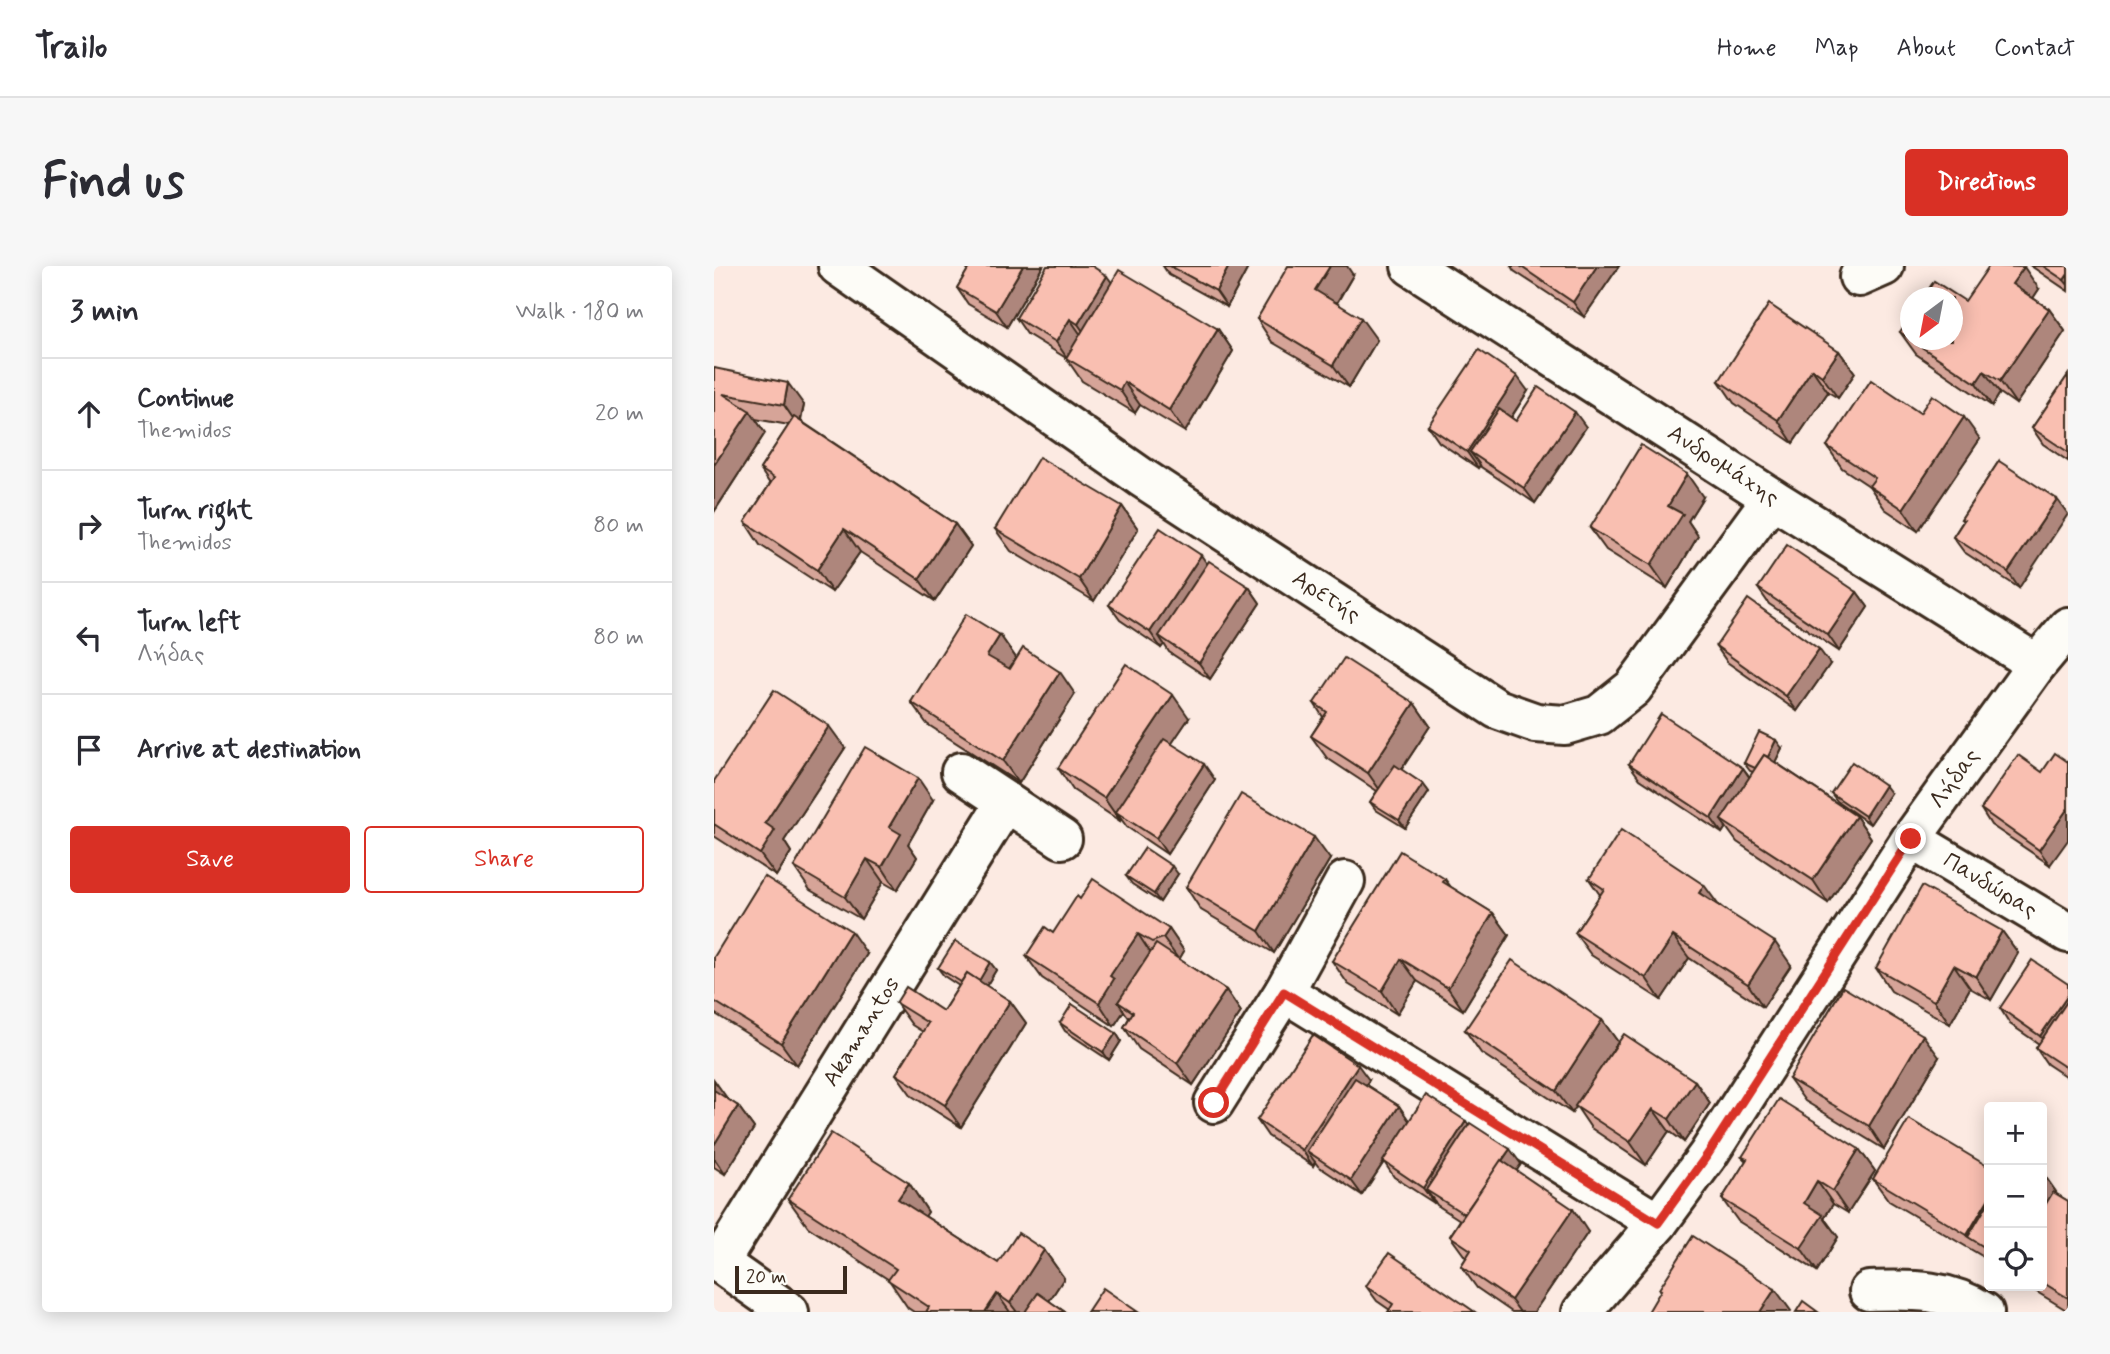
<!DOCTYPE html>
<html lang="en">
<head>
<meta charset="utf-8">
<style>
  :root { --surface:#fff; --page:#f7f7f7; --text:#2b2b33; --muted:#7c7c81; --line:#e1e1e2; --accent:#d93025 }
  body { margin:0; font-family:Mynerve,sans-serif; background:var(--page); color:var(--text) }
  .controls { position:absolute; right:21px; bottom:21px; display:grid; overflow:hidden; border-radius:7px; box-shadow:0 4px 18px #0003 }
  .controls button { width:63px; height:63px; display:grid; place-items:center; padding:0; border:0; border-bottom:2px solid var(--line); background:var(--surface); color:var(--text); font:35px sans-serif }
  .compass { position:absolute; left:1186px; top:21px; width:63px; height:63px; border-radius:50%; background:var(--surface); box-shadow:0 4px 18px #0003; rotate:212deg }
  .scale { position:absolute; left:21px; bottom:18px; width:112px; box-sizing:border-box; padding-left:7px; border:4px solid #3b2a1e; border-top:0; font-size:19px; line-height:24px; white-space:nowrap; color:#3b2a1e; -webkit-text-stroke:5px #fdfcf7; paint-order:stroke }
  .stop { position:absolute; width:21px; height:21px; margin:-16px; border:5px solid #d93025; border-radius:50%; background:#fff }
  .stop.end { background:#d93025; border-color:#fff; box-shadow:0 2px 7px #0008 }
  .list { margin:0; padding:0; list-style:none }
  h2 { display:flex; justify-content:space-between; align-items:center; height:91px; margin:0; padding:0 28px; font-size:30px }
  h2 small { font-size:23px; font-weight:400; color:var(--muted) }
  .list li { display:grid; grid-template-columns:46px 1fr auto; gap:21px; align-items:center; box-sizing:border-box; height:112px; padding:0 28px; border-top:2px solid var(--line) }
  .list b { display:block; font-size:26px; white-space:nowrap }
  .list p { margin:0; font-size:23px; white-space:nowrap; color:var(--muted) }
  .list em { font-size:23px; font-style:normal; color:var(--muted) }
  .actions { display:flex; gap:14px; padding:21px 28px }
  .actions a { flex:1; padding:16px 0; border:2px solid var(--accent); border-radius:7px; text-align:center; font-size:24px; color:var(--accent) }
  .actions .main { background:var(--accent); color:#fff }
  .icon { flex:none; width:38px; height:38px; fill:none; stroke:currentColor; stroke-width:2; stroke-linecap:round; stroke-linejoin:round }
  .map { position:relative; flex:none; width:1354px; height:1046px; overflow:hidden; border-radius:7px }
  header { display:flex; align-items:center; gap:42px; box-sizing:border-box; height:98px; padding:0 35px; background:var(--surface); border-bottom:2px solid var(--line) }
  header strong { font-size:33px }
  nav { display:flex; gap:38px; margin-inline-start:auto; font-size:24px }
  .intro { display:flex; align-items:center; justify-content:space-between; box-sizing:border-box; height:168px; padding:0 42px }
  h1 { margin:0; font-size:49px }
  .button { padding:18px 32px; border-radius:7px; background:var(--accent); color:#fff; font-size:24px; font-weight:700 }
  main { display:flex; gap:42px; padding:0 42px }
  aside { flex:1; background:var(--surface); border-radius:7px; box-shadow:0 4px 18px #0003 }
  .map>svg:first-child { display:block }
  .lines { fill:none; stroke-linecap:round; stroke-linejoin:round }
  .street-casing { stroke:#3b2a1e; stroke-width:44 }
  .street { stroke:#fdfcf7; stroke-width:38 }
  .wall { fill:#d6a498; stroke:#3b2a1e; stroke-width:2 }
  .shaded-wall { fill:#ae867c; stroke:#3b2a1e; stroke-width:2 }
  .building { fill:#f9bfb1; stroke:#3b2a1e; stroke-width:2 }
  .route { stroke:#d93025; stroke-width:9 }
  .labels { text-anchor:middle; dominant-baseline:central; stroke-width:7; stroke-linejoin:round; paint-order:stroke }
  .street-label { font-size:23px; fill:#3b2a1e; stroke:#fdfcf7 }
</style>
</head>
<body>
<header>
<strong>Trailo</strong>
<nav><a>Home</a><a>Map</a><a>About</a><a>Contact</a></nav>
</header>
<div class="intro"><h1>Find us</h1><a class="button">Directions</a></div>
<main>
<aside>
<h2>3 min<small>Walk · 180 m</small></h2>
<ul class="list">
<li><svg class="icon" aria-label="ahead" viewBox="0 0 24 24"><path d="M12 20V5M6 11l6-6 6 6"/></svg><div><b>Continue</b><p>Themidos</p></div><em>20 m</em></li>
<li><svg class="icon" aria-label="right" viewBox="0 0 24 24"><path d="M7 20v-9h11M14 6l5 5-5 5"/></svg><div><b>Turn right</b><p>Themidos</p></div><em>80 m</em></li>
<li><svg class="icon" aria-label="left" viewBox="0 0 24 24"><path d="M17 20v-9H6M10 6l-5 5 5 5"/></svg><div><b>Turn left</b><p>Λήδας</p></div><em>80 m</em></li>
<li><svg class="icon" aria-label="arrive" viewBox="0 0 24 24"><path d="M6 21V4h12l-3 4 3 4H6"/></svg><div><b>Arrive at destination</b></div></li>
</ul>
<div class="actions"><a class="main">Save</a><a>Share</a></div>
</aside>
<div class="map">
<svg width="1354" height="1046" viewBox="0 0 1354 1046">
  <rect width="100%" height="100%" fill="#fceae2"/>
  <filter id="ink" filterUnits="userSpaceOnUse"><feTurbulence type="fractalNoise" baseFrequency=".0143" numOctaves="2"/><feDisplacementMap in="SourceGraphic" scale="14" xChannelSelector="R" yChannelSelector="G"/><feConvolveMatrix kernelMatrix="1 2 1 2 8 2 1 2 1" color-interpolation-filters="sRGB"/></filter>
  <g filter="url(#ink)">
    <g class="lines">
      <defs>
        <g id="street">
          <polyline points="124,0 427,211 783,443 822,457 851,459 885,449 919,422 1058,232"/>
          <polyline points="697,0 1058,232 1323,398"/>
          <polyline points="1145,11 1170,0"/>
          <polyline points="247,506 348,573"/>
          <polyline points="1197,573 1354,667"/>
          <polyline points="570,726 944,957"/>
          <polyline points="500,837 570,726 631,615"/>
          <polyline points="0,993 75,1046"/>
          <polyline points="5,997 292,536"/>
          <path d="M1155,1025C1198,1024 1232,1022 1270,1046"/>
          <polyline points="868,1046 944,957 994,889 1197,573 1323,398 1354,361"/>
        </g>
      </defs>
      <!-- street casing -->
      <use href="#street" class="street-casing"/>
      <!-- street -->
      <use href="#street" class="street"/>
    </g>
    <!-- wall -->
    <g class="wall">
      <polygon points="252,0 329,0 293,61 254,38 243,22 254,4"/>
      <polygon points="449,0 535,0 513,41 455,9"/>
      <polygon points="797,0 905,0 870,51 800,5"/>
      <polygon points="1317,0 1354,0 1354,25"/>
      <polygon points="639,9 623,37 663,74 635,121 558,76 543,53"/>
      <polygon points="398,16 504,63 519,85 471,166 426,139 421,147 368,115 352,92 313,68 302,52"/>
      <polygon points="1325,23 1319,32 1335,43 1351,65 1302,138 1286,127 1278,140 1202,88 1186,66 1251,35"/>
      <polygon points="1125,85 1141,107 1124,132 1114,126 1079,177 1020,137 1005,115"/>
      <polygon points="0,102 90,139 87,155 241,258 257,280 221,335 146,286 118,326 46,279 31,256 56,218 46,203 75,159 41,153 51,167 0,246"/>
      <polygon points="1354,109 1354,195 1329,178 1318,162"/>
      <polygon points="814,125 797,152 802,155 872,161 821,237 767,201 766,199 764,202 725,176 714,160"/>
      <polygon points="1206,147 1266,173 1204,265 1171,243 1155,220 1128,202 1113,180"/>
      <polygon points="1285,195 1305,322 1250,286 1239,271 1249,255 1247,253"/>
      <polygon points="989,231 974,255 984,270 953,322 892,284 876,262"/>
      <polygon points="408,240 424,263 380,335 297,285 281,263"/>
      <polygon points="493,298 535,321 546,337 496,413 455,386 450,378 447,382 406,354 395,339"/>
      <polygon points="1044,322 1143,326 1154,341 1125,385 1055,338"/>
      <polygon points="286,369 302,392 295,403 361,428 305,517 213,458 197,436"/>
      <polygon points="1002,380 1116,398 1083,445 1013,396"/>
      <polygon points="600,437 700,437 716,460 687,504 709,518 715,526 691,562 662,544 656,536 663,525 613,492 597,470 609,451"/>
      <polygon points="475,452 457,478 501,514 453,588 413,561 407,553 406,555 359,524 344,502"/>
      <polygon points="131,482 70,575 77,586 62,610 0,570 0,515"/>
      <polygon points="1068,482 1061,496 1142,550 1157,572 1114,637 1023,576 1012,561 1008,567 926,513 915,498 1029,502 1036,511 1039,506 1036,505 1030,497"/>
      <polygon points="1328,506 1336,599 1277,559 1267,543"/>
      <polygon points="1117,527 1177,527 1156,558 1123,535"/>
      <polygon points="219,534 194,578 203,591 183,624 169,616 147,653 96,624 80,601"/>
      <polygon points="616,593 560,687 487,644 472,621"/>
      <polygon points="464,608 446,636 418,618 412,610"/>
      <polygon points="731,613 737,621 779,647 795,669 749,744 703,715 683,748 634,718 618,695"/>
      <polygon points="875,613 1005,639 1077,699 1049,741 975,692 947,734 877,689 861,667 886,629"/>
      <polygon points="455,663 470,685 465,693 512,724 527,746 479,819 425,783 410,761 415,752 410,745 400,760 328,712 312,690 339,667"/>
      <polygon points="1288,665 1304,687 1277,734 1256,722 1236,758 1177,725 1162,702"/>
      <polygon points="153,688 83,799 0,747 0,691"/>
      <polygon points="276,696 282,704 272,720 296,735 312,757 247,861 198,830 182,808 209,766 198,759 182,737 229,745 245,720 230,710 224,702"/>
      <polygon points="1354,718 1354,812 1333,798 1322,782 1325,778 1296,758 1286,742"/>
      <polygon points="888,754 904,776 981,815 996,837 970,876 955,865 932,899 877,862 862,840 858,847 767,787 751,764"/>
      <polygon points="346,757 402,767 407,775 395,794 351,765"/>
      <polygon points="1225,791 1170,883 1091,835 1075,813"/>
      <polygon points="0,814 13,833 24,840 40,862 11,908 0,901"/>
      <polygon points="655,814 652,819 685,840 695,855 755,858 807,898 802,905 874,966 820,1046 798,1046 763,1022 747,1000 752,992 736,970 746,954 723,939 721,936 720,937 680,911 670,896 648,929 604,900 601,896 599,900 554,870 543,854"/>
      <polygon points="1145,883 1161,905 1134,947 1119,938 1110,952 1124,971 1103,1005 1024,955 1008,933 1032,895 1028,891"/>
      <polygon points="1275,901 1275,996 1268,990 1175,935 1159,913"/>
      <polygon points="1328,906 1342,926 1341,927 1354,935 1354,1045 1313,1020 1328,1020"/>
      <polygon points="195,917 214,946 211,950 284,997 330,984 350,1012 335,1035 351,1046 200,1046 194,1042 175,1014 94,961 74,933"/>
      <polygon points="652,1020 761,1046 676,1044 663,1035"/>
    </g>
    <!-- shaded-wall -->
    <g class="shaded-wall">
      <polygon points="309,0 329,0 293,61 282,45"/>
      <polygon points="515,0 535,0 513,41 502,25"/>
      <polygon points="616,0 633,0 639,9 617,46 601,24"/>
      <polygon points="883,0 905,0 870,51 859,36"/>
      <polygon points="1310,1 1325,23 1314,40 1298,18"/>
      <polygon points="1354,8 1354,19 1350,14"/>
      <polygon points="393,10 404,25 375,74 364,58"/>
      <polygon points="1335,43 1351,65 1302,138 1286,115"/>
      <polygon points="647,52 663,74 635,121 619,99"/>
      <polygon points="356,53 367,69 353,92 342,76"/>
      <polygon points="504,63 519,85 471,166 455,144"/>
      <polygon points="1125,85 1141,107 1124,132 1108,110"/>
      <polygon points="1098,103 1114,126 1079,177 1064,154"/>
      <polygon points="1270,105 1286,127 1278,140 1262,117"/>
      <polygon points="803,110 814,125 769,194 756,186 766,199 764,202 753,186"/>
      <polygon points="410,116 426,139 421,147 406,124"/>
      <polygon points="74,117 90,139 85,161 70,139"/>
      <polygon points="36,145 51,167 0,246 0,199"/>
      <polygon points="861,146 872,161 821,237 810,222"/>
      <polygon points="1250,151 1266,173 1204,265 1189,243"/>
      <polygon points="973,208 989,231 974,255 984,270 953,322 937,299 954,240"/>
      <polygon points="1343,233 1354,248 1305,322 1294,306"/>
      <polygon points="408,240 424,263 380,335 365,313"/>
      <polygon points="241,258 257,280 221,335 205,313"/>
      <polygon points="130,263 146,286 118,326 103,304"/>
      <polygon points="487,289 498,305 445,370 450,378 447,382 436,366"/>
      <polygon points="535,321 546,337 496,413 485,397"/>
      <polygon points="1143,326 1154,341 1125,385 1114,369"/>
      <polygon points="286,369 302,392 289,412 273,390"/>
      <polygon points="1105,383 1116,398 1083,445 1072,430"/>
      <polygon points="346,406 361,428 305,517 289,495"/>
      <polygon points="459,429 475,452 409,550 402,546 407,553 406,555 390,532"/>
      <polygon points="700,437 716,460 670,530 654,507"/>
      <polygon points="115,460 131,482 70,575 77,586 62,610 46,588 51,557"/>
      <polygon points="1062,474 1068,482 1053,513 1047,505"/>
      <polygon points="490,498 501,514 453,588 442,572"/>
      <polygon points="1029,502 1040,518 1007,554 1012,561 1008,567 997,552"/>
      <polygon points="204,512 219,534 194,578 203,591 183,624 168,601 175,561"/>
      <polygon points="709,518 715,526 691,562 685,554"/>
      <polygon points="1171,519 1177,527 1156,558 1151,550"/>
      <polygon points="1354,542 1354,574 1336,599 1325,584"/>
      <polygon points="1142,550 1157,572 1114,637 1099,614"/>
      <polygon points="600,571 616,593 560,687 545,665"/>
      <polygon points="153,593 169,616 147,653 131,631"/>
      <polygon points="458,600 464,608 446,636 440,628"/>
      <polygon points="990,619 1006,641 985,627"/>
      <polygon points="779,647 795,669 749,744 734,722"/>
      <polygon points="455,663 470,685 465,694 449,672"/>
      <polygon points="137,665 153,688 83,799 67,777"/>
      <polygon points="1288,665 1304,687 1277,734 1262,711"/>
      <polygon points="424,668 439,691 404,736 410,745 400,760 385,737 396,710"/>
      <polygon points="959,670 975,692 947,734 932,712"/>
      <polygon points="1061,676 1077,699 1049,741 1034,718"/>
      <polygon points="687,693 703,715 683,748 668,725"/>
      <polygon points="276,696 282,704 265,732 259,724"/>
      <polygon points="1240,699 1256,722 1236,758 1220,735"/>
      <polygon points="512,724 527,746 479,819 463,797"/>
      <polygon points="1354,729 1354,761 1337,786 1326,770"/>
      <polygon points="296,735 312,757 247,861 231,839"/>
      <polygon points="888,754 904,776 858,847 842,825"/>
      <polygon points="402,767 407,775 395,794 389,786"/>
      <polygon points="1209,769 1225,791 1170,883 1155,860"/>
      <polygon points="644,799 655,814 604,892 593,885 601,896 599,900 588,884"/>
      <polygon points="0,814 13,832 0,831"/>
      <polygon points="981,815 996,837 970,876 955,853"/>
      <polygon points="24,840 40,862 11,908 0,892 0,879"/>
      <polygon points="685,840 696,856 648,929 637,914"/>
      <polygon points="939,843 955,865 932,899 916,876"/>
      <polygon points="752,855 763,870 712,924 721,936 720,937 709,922"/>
      <polygon points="796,883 807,898 763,965 752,949"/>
      <polygon points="1145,883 1161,905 1134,947 1119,925"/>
      <polygon points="1328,906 1342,926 1328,948"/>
      <polygon points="1103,915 1119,938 1110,952 1124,971 1103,1005 1087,982 1090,937"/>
      <polygon points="195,917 214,946 204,961 184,933"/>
      <polygon points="1275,932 1275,981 1255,971 1253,969"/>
      <polygon points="859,943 874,966 820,1046 806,1046 797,1034"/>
      <polygon points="330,984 350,1012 328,1046 303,1046 296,1037"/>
      <polygon points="1061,1023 1077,1045 1076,1046 1046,1046"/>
      <polygon points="283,1028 296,1046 271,1046"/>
    </g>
    <!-- building -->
    <g class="building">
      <polygon points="256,0 309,0 282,45 243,22"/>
      <polygon points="333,0 378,0 393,10 364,58 356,53 342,76 302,52"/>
      <polygon points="456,0 515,0 502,25"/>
      <polygon points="574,0 616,0 601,24 647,52 619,99 543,53"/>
      <polygon points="806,0 883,0 859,36"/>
      <polygon points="1275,0 1310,1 1298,18 1335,43 1286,115 1270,105 1262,117 1197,74 1238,74 1238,32 1209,32 1220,15 1251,35"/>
      <polygon points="1329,0 1354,0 1354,8 1350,14"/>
      <polygon points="405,4 504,63 455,144 410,116 406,124 352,92"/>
      <polygon points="1055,38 1125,85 1108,110 1098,103 1064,154 1005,115"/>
      <polygon points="1196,50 1196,73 1186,66"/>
      <polygon points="765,84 803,110 753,186 714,160"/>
      <polygon points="0,102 74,117 70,139 9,128 36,145 0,199"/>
      <polygon points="1354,109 1354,186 1318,162"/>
      <polygon points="1157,114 1206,147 1218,129 1250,151 1189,243 1155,220 1161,212 1113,180"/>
      <polygon points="824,121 861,146 810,222 756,186 785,143 802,155"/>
      <polygon points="80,151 241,258 205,313 130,263 103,304 31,256 60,212 46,203"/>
      <polygon points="927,179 973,208 954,240 969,248 937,299 876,262"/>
      <polygon points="325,191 408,240 365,313 281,263"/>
      <polygon points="1285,195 1343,233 1294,306 1239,271 1250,254 1247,253"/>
      <polygon points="446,262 487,289 436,366 395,339"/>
      <polygon points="1073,279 1143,326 1114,369 1044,322"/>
      <polygon points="495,295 535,321 485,397 445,370"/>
      <polygon points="1034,333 1105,383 1072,430 1002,380"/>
      <polygon points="252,348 286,369 273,390 296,403 309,382 346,406 289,495 197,436"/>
      <polygon points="630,392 700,437 654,507 597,470 613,446 600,437"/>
      <polygon points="412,398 459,429 390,532 344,502"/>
      <polygon points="60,424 115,460 51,557 61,564 46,588 0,558 0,515"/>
      <polygon points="947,448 1029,502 997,552 915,498"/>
      <polygon points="1045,466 1062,474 1054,491 1050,489 1041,502 1030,497"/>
      <polygon points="450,473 490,498 442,572 402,546"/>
      <polygon points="151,481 204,512 175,561 187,568 168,601 153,593 131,631 80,601"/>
      <polygon points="1341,487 1354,496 1354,542 1325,584 1267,543 1304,489 1328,506"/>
      <polygon points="1050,489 1142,550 1099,614 1007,554"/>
      <polygon points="1138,496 1171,519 1151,550 1117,527"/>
      <polygon points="681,499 709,518 685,554 656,536"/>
      <polygon points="527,528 600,571 545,665 472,621"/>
      <polygon points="907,564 990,619 985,627 1061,676 1034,718 959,670 932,712 861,667 890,623 875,613"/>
      <polygon points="431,582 458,600 440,628 412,610"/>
      <polygon points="686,585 731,613 729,616 779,647 734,722 687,693 668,725 618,695"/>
      <polygon points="50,610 137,665 67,777 0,735 0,691"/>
      <polygon points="379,613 455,663 449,672 438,676 424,668 396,710 400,713 385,737 312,690 331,661 339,667 363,630 366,633"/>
      <polygon points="1208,620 1288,665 1262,711 1240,699 1220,735 1162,702"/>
      <polygon points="241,675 276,696 265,715 253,707 247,716 224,702"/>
      <polygon points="442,678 512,724 463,797 410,761 419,746 404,736"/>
      <polygon points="798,694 888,754 842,825 751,764"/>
      <polygon points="1318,694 1354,718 1354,729 1326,770 1286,742"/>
      <polygon points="253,707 296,735 231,839 182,808 214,757 182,737 192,721 229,745"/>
      <polygon points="1129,721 1209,769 1155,860 1075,813"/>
      <polygon points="1354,734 1354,803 1322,782"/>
      <polygon points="358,738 402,767 389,786 346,757"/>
      <polygon points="910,768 981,815 955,853 939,843 916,876 861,840"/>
      <polygon points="599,769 644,799 588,884 543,854"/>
      <polygon points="641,812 685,840 637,914 593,885"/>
      <polygon points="0,824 24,840 0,879"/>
      <polygon points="712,829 752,855 709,922 669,895"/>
      <polygon points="1065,833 1145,883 1119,925 1103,915 1090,937 1109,949 1087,982 1008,933 1033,893 1028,891"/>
      <polygon points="1195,853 1275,901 1275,932 1253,969 1159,913"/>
      <polygon points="756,857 796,883 750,948 712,924"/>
      <polygon points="117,867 195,917 184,933 284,997 304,967 330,984 296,1037 283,1028 271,1046 212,1046 215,1041 174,1014 182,1003 74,933"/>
      <polygon points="787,894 859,943 797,1034 747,1000 757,984 736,970"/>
      <polygon points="1339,926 1354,935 1354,1032 1328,1016 1328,940 1330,941"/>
      <polygon points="1275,936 1275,984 1254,971"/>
      <polygon points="979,970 1061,1023 1046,1046 934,1046 947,1024 945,1023"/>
      <polygon points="675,987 761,1046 674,1046 679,1038 652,1020"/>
      <polygon points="389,1022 424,1046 373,1046"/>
      <polygon points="324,1027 351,1046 311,1046"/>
      <polygon points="1089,1035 1104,1046 1082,1046"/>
    </g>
  </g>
  <g class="lines" filter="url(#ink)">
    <!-- route -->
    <polyline class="route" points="500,837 570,726 944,957 994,888 1197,573"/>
  </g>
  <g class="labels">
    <!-- street labels -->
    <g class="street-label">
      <text transform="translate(1009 200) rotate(33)">Ανδρομάχης</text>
      <text transform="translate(612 331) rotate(33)">Αρετής</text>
      <text transform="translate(1241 513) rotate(-54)">Λήδας</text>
      <text transform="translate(1276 620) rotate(31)">Πανδώρας</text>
      <text transform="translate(148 766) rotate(-58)">Akamantos</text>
    </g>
  </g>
</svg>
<div class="controls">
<button>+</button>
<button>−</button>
<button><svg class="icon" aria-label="locate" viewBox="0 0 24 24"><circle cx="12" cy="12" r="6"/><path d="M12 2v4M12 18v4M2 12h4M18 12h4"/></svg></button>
</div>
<svg class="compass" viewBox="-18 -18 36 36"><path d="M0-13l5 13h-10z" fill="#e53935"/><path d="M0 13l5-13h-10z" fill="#7c7c81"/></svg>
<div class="scale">20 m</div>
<div class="stop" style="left:500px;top:837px"></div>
<div class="stop end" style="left:1197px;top:573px"></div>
</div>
</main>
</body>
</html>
